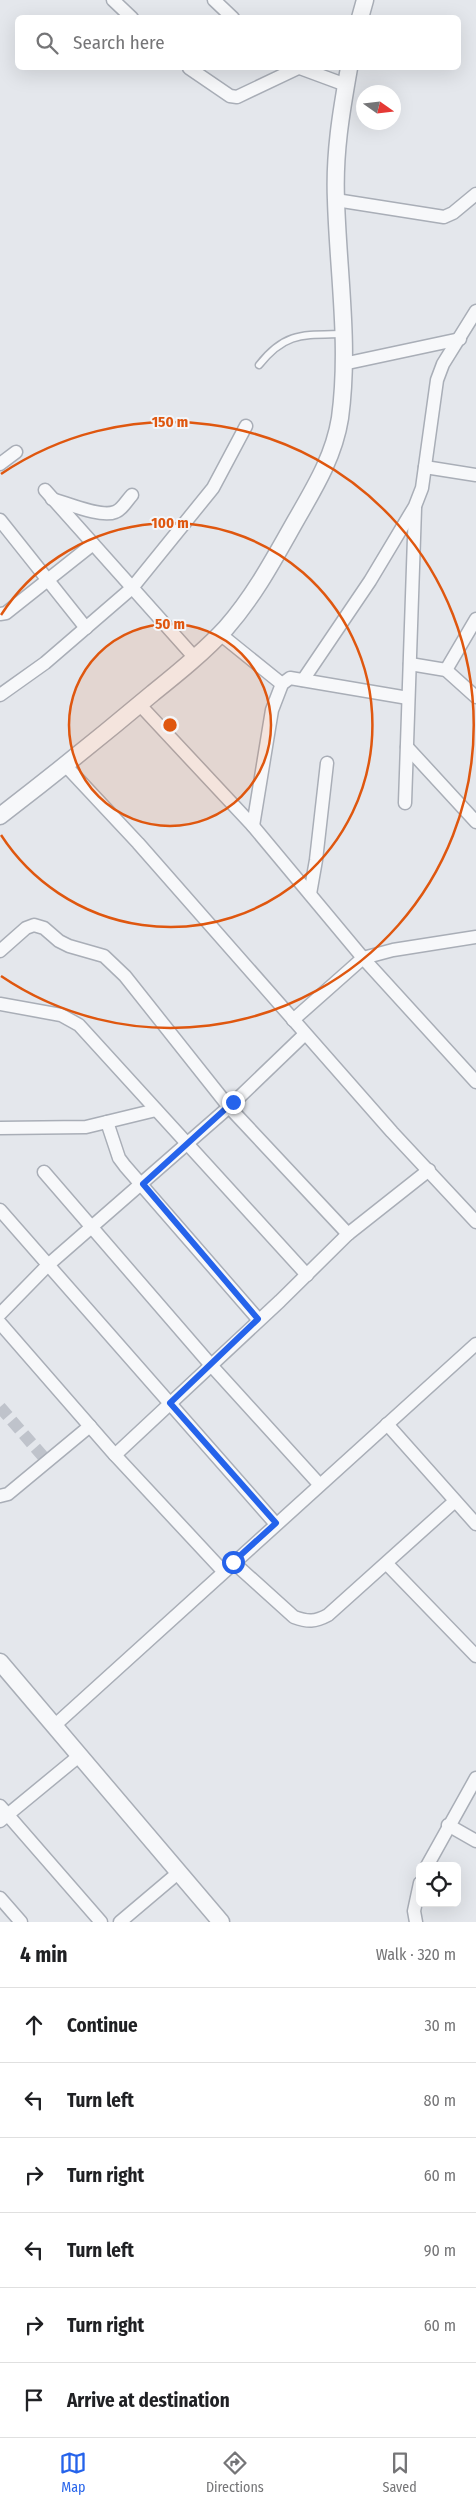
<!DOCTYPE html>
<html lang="en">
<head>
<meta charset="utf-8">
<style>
  :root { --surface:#fff; --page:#f2f2f2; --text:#202124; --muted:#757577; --line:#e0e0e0; --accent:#2563eb }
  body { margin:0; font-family:"Fira Sans Condensed",sans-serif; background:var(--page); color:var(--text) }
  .controls { position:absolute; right:15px; bottom:15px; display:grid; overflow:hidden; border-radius:8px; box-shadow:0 5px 20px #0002 }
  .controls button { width:45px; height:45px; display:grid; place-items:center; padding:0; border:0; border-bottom:1px solid var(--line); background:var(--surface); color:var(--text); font:25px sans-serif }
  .compass { position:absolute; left:356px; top:85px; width:45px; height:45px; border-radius:50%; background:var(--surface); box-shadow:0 5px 20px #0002; rotate:104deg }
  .stop { position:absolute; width:15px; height:15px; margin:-11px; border:4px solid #2563eb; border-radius:50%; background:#fff }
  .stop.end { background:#2563eb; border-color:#fff; box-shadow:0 1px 5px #0008 }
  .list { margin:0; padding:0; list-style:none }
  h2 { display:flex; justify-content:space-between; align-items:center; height:65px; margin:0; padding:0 20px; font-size:21px }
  h2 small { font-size:16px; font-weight:400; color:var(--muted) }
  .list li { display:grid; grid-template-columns:32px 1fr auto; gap:15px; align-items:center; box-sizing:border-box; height:75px; padding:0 20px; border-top:1px solid var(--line) }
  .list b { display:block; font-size:19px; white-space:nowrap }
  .list em { font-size:16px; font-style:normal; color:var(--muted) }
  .icon { flex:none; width:28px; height:28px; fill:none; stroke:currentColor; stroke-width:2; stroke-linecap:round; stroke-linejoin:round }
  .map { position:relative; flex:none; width:476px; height:1922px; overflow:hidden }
  .search { position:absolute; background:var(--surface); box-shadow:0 5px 20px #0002; left:15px; right:15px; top:15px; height:55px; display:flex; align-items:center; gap:12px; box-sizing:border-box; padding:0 18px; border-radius:8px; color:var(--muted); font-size:19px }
  .sheet { height:515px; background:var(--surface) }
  nav { display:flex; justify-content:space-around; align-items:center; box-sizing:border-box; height:70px; border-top:1px solid var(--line); background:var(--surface); font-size:14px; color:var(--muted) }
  nav a { display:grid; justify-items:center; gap:2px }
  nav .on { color:var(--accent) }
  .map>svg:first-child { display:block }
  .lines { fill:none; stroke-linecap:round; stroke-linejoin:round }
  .minor-tunnel { stroke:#bfc3cb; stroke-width:12; stroke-dasharray:12 6; stroke-linecap:butt }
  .service-casing { stroke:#a9aeb7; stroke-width:9 }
  .minor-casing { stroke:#a9aeb7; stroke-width:15 }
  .tertiary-casing { stroke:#a9aeb7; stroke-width:19 }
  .service { stroke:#f7f8fa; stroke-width:6 }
  .minor { stroke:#f7f8fa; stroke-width:12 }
  .tertiary { stroke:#f7f8fa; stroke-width:16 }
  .route { stroke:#2563eb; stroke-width:6 }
  .ring { fill:none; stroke:#df570f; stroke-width:2.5 }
  .centre { fill:#df570f; stroke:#f4f6f9; stroke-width:2.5 }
  .ring-label { font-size:15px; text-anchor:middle; font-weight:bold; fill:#df570f; stroke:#f4f6f9; stroke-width:4; stroke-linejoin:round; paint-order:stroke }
</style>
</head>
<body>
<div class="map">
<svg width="476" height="1922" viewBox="0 0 476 1922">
  <rect width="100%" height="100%" fill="#e4e7ec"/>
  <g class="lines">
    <!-- minor-tunnel -->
    <polyline class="minor-tunnel" points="0,1407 47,1461"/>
    <defs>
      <path id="service" d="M259,365C285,332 303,335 342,334"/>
      <g id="minor">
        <polyline points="113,0 132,18"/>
        <polyline points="214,0 233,18"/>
        <polyline points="189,68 230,96 237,97 298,68"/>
        <polyline points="300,68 346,85"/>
        <polyline points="336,200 444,217 453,213 476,194"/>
        <polyline points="343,364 460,339"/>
        <polyline points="0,464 16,452"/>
        <polyline points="425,467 476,475"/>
        <polyline points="45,490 195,658"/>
        <path d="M52,499C67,503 101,518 115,512C122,510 127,500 132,495"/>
        <polyline points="0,520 86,628"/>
        <polyline points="0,614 6,613 93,544"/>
        <polyline points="220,634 282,684"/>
        <polyline points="410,664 446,670 476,697"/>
        <polyline points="446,670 476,619"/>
        <polyline points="303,680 370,581 415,506 422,488 437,380 443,364 476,311"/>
        <polyline points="0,695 45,663 132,588 213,488 246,426"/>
        <polyline points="140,705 253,826 363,958 476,1082"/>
        <polyline points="407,747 476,822"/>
        <polyline points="65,765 138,843 392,1132 476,1222"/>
        <polyline points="405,803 415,508"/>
        <polyline points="253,826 272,710 282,684 290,678 408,698"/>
        <polyline points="310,894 316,860 327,763"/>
        <polyline points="0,951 26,928 34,925 44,928 59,941 69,946 104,956 125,976 229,1107 348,1234"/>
        <polyline points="0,1004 61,1015 79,1025 307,1275"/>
        <polyline points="293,1020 363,958 393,950 476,937"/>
        <polyline points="107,1122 119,1158 125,1166 258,1319"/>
        <polyline points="0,1128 86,1127 156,1110"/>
        <polyline points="44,1172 210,1364 319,1484"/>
        <polyline points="0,1210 275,1523"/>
        <polyline points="0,1314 48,1265 229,1107 305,1034"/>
        <polyline points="0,1323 115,1455 223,1571"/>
        <polyline points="387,1424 476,1524"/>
        <polyline points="115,1455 280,1301 348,1234 429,1170"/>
        <polyline points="0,1496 8,1494 90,1426"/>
        <path d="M233,1562L294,1617C308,1622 315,1622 328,1615L455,1501"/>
        <polyline points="387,1564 476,1656"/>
        <polyline points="54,1726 476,1344"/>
        <polyline points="0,1806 101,1922"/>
        <polyline points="0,1821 79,1756"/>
        <polyline points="448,1825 476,1841"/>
        <polyline points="427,1866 476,1778"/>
        <polyline points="0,1898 21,1922"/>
        <polyline points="120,1922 178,1873"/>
        <polyline points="416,1922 414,1911 420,1883"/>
      </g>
      <g id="tertiary">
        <polyline points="360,18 365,0"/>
        <path d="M0,816C52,776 103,735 153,693C178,673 204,652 226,628C255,595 275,557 296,520C315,487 334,456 340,418C350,345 338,272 336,200C334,154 341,113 349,68"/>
        <polyline points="0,1662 221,1922"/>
      </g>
    </defs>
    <!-- service casing -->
    <use href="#service" class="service-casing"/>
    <!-- minor casing -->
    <use href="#minor" class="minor-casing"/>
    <!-- tertiary casing -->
    <use href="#tertiary" class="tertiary-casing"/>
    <!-- service -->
    <use href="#service" class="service"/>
    <!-- minor -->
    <use href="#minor" class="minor"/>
    <!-- tertiary -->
    <use href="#tertiary" class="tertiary"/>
  </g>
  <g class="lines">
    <!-- route -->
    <polyline class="route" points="233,1102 143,1184 258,1319 170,1403 276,1523 233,1562"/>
  </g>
  <!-- distance rings -->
  <circle cx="170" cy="725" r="101" fill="#df570f" fill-opacity=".12"/>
  <g class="ring">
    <circle cx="170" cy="725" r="101"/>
    <path d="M1 615A202 202 0 1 1 1 835"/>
    <path d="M1 474A303 303 0 1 1 1 976"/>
  </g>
  <circle cx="170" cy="725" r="8" class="centre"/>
  <g class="ring-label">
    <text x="170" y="427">150 m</text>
    <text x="170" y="528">100 m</text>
    <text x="170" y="629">50 m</text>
  </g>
</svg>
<div class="controls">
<button><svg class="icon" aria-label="locate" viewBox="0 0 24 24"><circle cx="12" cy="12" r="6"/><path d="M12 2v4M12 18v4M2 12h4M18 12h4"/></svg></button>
</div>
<svg class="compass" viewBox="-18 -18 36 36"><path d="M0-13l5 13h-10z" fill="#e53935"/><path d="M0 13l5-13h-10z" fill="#757577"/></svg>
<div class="stop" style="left:233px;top:1562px"></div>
<div class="stop end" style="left:233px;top:1102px"></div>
<div class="search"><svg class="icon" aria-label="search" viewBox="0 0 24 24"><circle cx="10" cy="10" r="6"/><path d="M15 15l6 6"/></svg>Search here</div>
</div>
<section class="sheet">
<h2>4 min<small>Walk · 320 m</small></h2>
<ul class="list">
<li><svg class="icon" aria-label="ahead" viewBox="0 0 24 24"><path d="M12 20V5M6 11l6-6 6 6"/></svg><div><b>Continue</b></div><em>30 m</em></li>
<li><svg class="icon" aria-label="left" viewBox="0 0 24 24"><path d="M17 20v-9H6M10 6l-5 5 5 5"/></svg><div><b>Turn left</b></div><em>80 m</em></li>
<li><svg class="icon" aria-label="right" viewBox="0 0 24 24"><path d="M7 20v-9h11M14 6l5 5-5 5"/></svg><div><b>Turn right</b></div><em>60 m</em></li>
<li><svg class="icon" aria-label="left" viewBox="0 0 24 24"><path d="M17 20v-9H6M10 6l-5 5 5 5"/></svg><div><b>Turn left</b></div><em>90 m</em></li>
<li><svg class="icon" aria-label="right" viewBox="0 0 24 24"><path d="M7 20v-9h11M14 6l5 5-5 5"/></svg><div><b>Turn right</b></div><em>60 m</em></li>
<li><svg class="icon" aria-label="arrive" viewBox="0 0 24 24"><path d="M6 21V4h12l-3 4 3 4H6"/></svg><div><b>Arrive at destination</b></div></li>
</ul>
</section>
<nav>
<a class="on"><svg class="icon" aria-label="map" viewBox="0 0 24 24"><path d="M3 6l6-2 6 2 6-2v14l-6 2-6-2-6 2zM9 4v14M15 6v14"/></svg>Map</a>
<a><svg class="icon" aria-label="directions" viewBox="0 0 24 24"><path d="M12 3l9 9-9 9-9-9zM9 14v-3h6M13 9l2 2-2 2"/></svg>Directions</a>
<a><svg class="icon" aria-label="saved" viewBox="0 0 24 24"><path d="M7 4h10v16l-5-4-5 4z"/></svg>Saved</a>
</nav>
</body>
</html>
